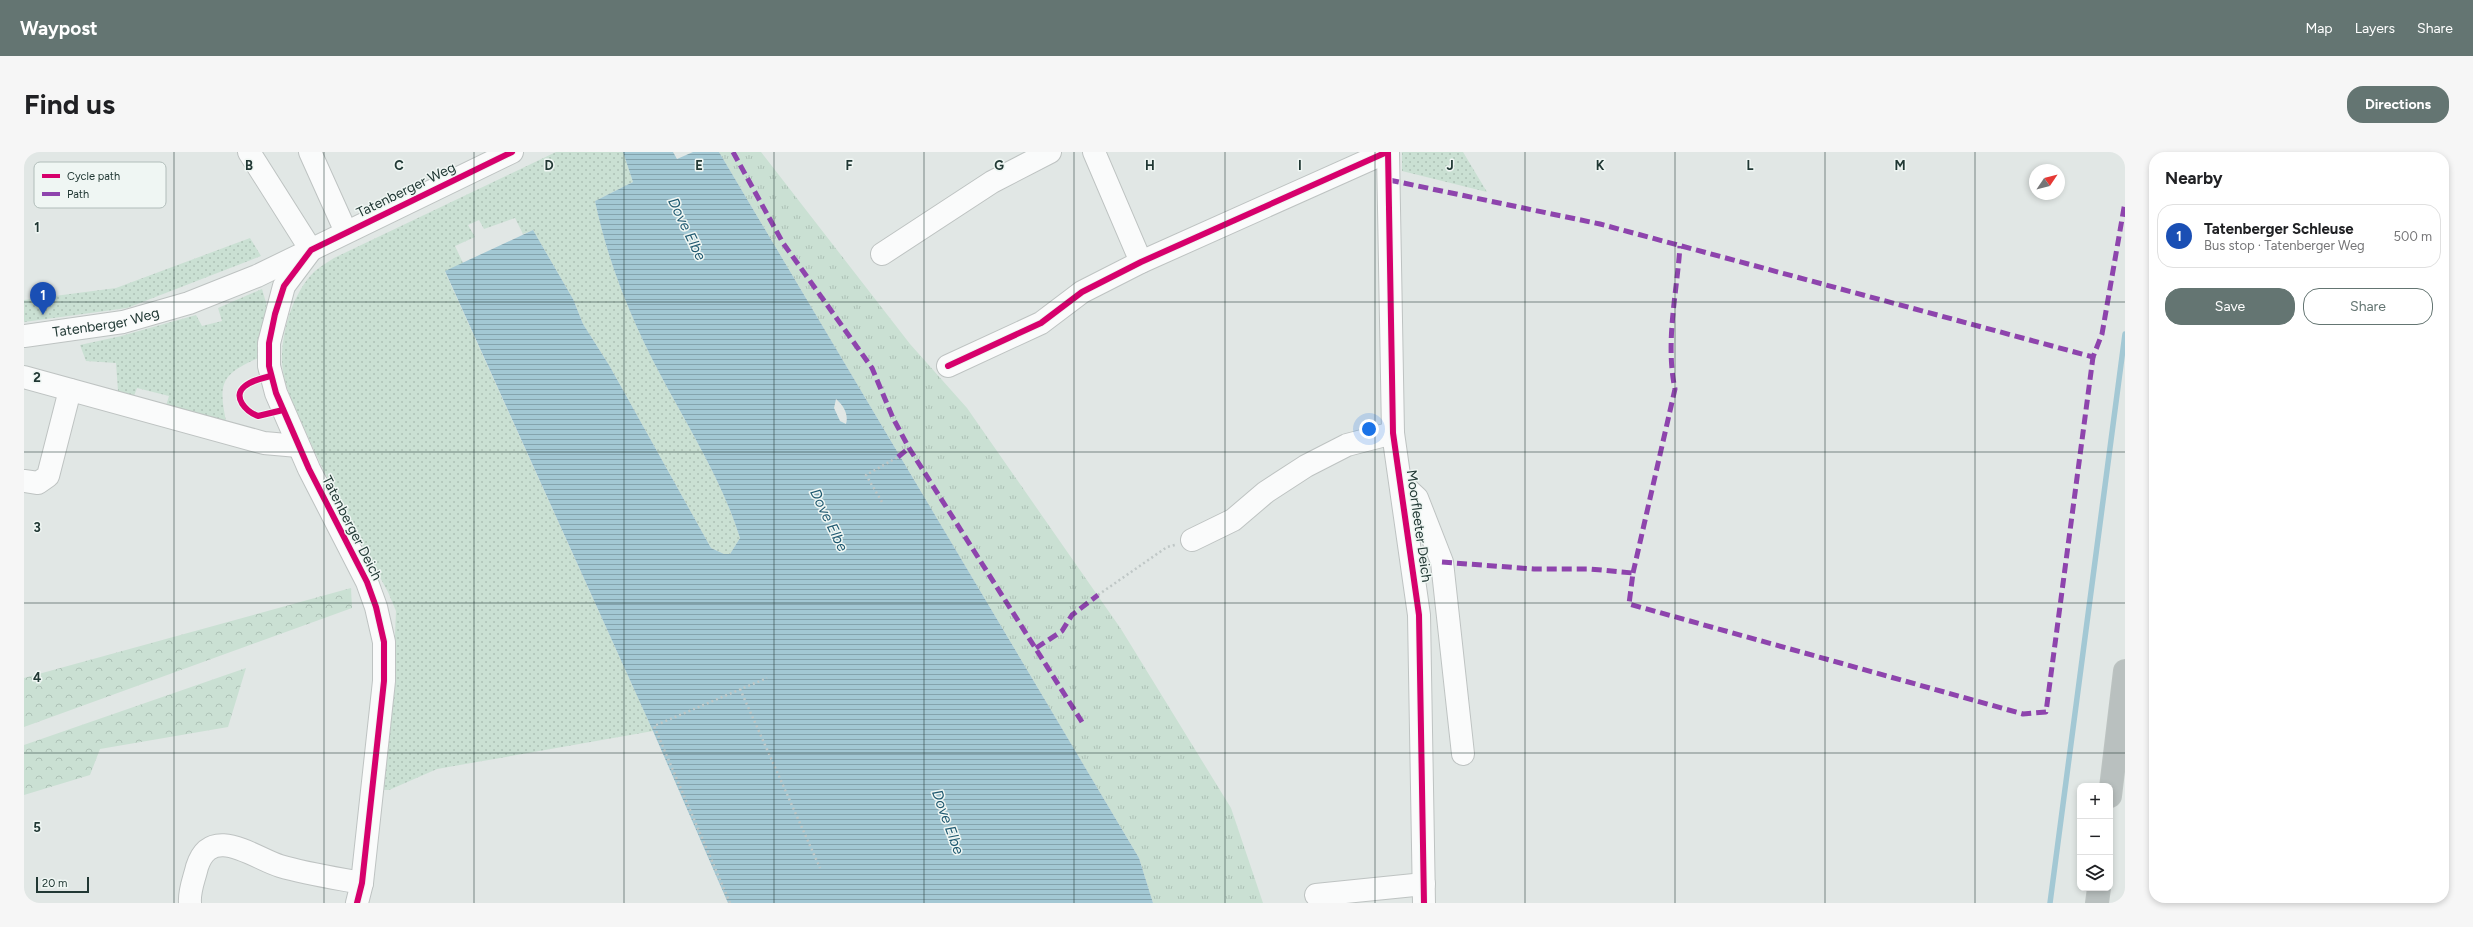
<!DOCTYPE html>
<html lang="en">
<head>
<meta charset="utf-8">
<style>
  :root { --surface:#fff; --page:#f6f6f6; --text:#202124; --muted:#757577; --line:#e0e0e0; --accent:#647572 }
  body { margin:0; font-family:Figtree,sans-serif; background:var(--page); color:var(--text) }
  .controls { position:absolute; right:12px; bottom:12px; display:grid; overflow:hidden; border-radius:8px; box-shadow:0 2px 6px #0003 }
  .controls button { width:36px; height:36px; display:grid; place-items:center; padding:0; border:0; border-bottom:1px solid var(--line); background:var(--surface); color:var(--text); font:20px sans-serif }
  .compass { position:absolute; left:2005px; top:12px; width:36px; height:36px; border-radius:50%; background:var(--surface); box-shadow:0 2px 6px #0003; rotate:55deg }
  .scale { position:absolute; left:12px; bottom:10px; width:53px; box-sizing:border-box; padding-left:4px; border:2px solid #213834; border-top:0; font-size:11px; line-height:14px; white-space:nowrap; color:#213834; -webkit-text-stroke:3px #eff6f3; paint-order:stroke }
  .you { position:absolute; left:1345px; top:277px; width:14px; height:14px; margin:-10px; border:3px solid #fff; border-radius:50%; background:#1a73e8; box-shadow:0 0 0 6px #1a73e833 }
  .badge { display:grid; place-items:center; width:26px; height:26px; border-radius:50%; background:var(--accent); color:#fff; font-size:13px; font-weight:700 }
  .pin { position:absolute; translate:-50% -33px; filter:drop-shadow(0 1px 2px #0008) }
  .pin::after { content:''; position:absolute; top:21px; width:14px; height:12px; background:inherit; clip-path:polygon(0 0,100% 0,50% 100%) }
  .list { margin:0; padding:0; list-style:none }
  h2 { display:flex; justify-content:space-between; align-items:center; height:52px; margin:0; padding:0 16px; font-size:17px }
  h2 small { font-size:13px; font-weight:400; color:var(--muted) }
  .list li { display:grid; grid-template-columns:26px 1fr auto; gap:12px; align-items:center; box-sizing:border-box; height:64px; margin:0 8px 8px; padding:0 8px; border:1px solid var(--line); border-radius:16px }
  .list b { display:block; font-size:15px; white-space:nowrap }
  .list p { margin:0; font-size:13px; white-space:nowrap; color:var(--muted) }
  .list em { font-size:13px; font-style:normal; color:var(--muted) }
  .actions { display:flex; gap:8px; padding:12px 16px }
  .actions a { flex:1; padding:9px 0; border:1px solid var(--accent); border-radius:16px; text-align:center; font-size:14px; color:var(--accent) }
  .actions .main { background:var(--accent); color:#fff }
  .icon { flex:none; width:22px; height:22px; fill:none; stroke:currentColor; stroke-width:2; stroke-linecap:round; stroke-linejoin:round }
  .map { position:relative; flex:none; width:2101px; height:751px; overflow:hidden; border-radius:16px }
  header { display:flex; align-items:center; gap:24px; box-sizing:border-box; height:56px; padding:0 20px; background:var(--accent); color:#fff }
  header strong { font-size:19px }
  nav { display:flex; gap:22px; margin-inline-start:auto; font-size:14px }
  .intro { display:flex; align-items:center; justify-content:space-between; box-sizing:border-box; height:96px; padding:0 24px }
  h1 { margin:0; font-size:28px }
  .button { padding:10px 18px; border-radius:16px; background:var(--accent); color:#fff; font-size:14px; font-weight:700 }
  main { display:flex; gap:24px; padding:0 24px }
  aside { flex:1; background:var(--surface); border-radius:16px; box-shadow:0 2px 6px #0003 }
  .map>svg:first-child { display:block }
  .grass { fill:url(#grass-dots) }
  .forest { fill:url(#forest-crowns) }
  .park { fill:url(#park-tufts) }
  .water { fill:url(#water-rules); fill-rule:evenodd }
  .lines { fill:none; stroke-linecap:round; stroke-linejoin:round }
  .stream { stroke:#a3c8d4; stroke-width:5.5 }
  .minor-casing { stroke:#bec3c2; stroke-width:24 }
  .highway-casing { stroke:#bcc3c1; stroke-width:24 }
  .path { stroke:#bfc7c6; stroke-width:2.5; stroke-dasharray:2 3; stroke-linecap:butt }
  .minor { stroke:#fafbfb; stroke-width:22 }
  .highway { stroke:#b9c0bf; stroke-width:22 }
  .quiet { stroke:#8e44ad; stroke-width:5; stroke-dasharray:10 5; stroke-linecap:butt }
  .cycleway-casing { stroke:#eff6f3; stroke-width:8 }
  .cycleway { stroke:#d6006c; stroke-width:6 }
  .grid { fill:none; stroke:#213834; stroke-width:1; stroke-opacity:0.55 }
  .labels { text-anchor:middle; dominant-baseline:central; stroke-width:3; stroke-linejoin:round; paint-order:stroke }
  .street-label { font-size:14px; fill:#213834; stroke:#eff6f3 }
  .water-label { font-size:15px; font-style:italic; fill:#1f5970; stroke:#eff6f3 }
  .key { fill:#eff6f3; stroke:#b1bdba; stroke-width:1 }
  .key-label { font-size:11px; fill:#213834 }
  .grid-label { font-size:13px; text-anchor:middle; font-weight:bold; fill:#213834; stroke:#eff6f3; stroke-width:3; stroke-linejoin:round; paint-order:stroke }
</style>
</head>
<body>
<header>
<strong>Waypost</strong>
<nav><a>Map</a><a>Layers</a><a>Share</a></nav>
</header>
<div class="intro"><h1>Find us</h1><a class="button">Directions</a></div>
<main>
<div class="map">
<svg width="2101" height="751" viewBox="0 0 2101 751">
  <defs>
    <pattern id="grass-dots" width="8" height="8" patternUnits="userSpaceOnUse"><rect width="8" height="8" fill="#cae0d3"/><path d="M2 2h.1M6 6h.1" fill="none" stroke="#adc1b6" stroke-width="1.8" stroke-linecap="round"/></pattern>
    <pattern id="forest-crowns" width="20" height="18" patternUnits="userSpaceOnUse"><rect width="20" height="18" fill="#cae0d3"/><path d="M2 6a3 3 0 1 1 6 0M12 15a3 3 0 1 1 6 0" fill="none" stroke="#adc1b6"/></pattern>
    <pattern id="park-tufts" width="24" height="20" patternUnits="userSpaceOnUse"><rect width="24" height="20" fill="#cae0d3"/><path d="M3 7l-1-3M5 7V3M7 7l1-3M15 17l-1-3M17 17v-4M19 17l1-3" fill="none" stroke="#adc1b6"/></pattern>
    <pattern id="water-rules" width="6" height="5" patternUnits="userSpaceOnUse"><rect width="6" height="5" fill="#a3c8d4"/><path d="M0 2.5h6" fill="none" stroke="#84a3ad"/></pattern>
  </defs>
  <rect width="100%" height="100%" fill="#e1e7e5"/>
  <!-- grass -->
  <g class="grass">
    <path d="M532,0H599L609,30L571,49C584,111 607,167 636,222C664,275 698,328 716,386L706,402H700L687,396L585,213L559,172L549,147L509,78L499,82L491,66L460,77L455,68L444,73L451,85L431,94L439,111L421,120L629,579L413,617L365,638H357L370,508L372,459L364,440C335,386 305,334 281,278C271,256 258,231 258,207C258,178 269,141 290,120C295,115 303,111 310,106Z"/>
    <polygon points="1378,0 1439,0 1463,40 1378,19"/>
    <polygon points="226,86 237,104 103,156 0,170 0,148 92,136"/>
    <path d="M238,137L243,154L234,206C198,222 194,230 202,269L142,254L145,244L113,236L110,244L94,239L92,211L62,209L56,193L97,184L172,163L178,174L198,169L194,156Z"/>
  </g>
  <!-- forest -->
  <g class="forest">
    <polygon points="327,436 328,456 0,575 0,526"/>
    <polygon points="222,516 204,575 76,597 66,623 0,643 0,593"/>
  </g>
  <!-- park -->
  <polygon class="park" points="695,0 737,0 886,192 943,256 1097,477 1207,656 1239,751 1129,751 1115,706"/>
  <!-- water -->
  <path class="water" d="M599,0H649L653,7L669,0H695L1115,706L1129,751H704L629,579L421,119L509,78L549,147L559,172L585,213L687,396L700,402H706L716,386C698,328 664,275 636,222C607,167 584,111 571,49L609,30ZM812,247C819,253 825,262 822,272L816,269L810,256Z"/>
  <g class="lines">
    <!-- stream -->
    <polyline class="stream" points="2026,751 2101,182"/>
    <defs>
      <g id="minor">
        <polyline points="225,0 287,98"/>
        <polyline points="286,0 322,80"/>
        <polyline points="1070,0 1117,110"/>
        <polyline points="1364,0 1369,281 1395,463 1400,751"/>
        <polyline points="287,98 260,134 245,191 245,214 252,241 285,317 343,430 352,455 360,490 360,529 338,731 333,751"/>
        <polyline points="858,102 968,30 1026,0"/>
        <path id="s1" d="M0,184L99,170L165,151L233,124L488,0"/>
        <polyline points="924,214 1017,171 1058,140 1117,110 1363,0"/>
        <polyline points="0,225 240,291 274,294"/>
        <polyline points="0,329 14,331 24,324 46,238"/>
        <polyline points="1378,332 1393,346 1418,410 1439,602"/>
        <polyline points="1168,388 1209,368 1242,340 1282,314 1323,293 1369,281"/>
        <polyline points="1292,743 1400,732"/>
        <path d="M166,751C165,738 170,728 173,715C187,671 230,706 256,714C283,722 311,726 338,731"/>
      </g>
      <g id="highway">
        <polyline points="2086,644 2101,519"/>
        <polyline points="2073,751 2075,736"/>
      </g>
    </defs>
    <!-- minor casing -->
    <use href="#minor" class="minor-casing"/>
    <!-- highway casing -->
    <use href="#highway" class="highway-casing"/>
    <!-- path -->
    <g class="path">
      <polyline points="858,350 842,323 874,305"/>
      <polyline points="1074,443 1143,395 1151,393"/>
      <polyline points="716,537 796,716"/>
      <polyline points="706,751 630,574 743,526"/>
    </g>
    <!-- minor -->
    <use href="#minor" class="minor"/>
    <!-- highway -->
    <use href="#highway" class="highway"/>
    <!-- quiet -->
    <g class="quiet">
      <polyline points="709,0 759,91 848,216 869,266 885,296 1058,570"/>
      <polyline points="1365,28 1576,72 2069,205 2078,182 2101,50"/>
      <polyline points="874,305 885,296"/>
      <polyline points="1418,410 1510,417 1566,417 1609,421 1605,452 1999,562 2022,560 2069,205"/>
      <path d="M1609,421L1651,237C1641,190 1653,141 1656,94"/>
      <polyline points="1012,496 1038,479 1048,463 1074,443"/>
    </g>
    <defs>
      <g id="cycleway">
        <polyline points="1364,0 1369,281 1395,463 1400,751"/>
        <polyline points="924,214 1017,171 1058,140 1117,110 1363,0"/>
        <path d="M247,224C239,226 228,228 221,234C207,245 223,260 234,264L259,258"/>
        <polyline points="333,751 338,731 360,529 360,490 352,455 343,430 285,317 252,241 245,214 245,191 251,162 260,134 287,98 488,0"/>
      </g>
    </defs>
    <!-- cycleway casing -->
    <use href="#cycleway" class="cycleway-casing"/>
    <!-- cycleway -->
    <use href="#cycleway" class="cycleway"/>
  </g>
  <!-- grid -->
  <path class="grid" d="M150,0V751M300,0V751M450,0V751M600,0V751M750,0V751M900,0V751M1050,0V751M1201,0V751M1351,0V751M1501,0V751M1651,0V751M1801,0V751M1951,0V751M0,150H2101M0,300H2101M0,451H2101M0,601H2101"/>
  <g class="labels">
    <!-- street labels -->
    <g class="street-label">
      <text transform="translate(382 38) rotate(-26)">Tatenberger Weg</text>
      <text stroke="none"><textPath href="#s1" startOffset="83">Tatenberger Weg</textPath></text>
      <text transform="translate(1395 374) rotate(82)">Moorfleeter Deich</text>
      <text transform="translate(328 376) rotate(63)">Tatenberger Deich</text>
    </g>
    <!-- water labels -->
    <g class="water-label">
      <text transform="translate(663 77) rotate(64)">Dove Elbe</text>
      <text transform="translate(805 368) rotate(64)">Dove Elbe</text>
      <text transform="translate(924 670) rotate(70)">Dove Elbe</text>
    </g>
  </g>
  <!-- legend -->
  <rect x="10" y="10" width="132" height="46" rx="6" class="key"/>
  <rect x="18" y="22" width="18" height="4" fill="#d6006c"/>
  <rect x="18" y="40" width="18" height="4" fill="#8e44ad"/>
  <g class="key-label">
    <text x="43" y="28">Cycle path</text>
    <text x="43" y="46">Path</text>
  </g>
  <g class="grid-label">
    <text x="225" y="18">B</text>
    <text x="375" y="18">C</text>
    <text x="525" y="18">D</text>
    <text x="675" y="18">E</text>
    <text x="825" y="18">F</text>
    <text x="975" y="18">G</text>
    <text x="1126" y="18">H</text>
    <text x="1276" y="18">I</text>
    <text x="1426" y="18">J</text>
    <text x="1576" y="18">K</text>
    <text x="1726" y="18">L</text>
    <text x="1876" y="18">M</text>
    <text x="13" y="80">1</text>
    <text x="13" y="230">2</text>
    <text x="13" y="380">3</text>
    <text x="13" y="530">4</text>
    <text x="13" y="680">5</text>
  </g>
</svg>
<div class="controls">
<button>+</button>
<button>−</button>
<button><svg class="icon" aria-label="layers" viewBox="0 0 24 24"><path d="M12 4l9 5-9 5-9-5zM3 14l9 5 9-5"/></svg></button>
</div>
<svg class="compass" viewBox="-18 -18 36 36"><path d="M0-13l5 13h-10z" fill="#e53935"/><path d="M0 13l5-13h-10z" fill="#757577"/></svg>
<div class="scale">20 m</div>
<div class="you"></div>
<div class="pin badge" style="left:19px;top:163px;background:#1a4fb4">1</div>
</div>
<aside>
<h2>Nearby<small></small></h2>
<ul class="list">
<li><span class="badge" style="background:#1a4fb4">1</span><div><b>Tatenberger Schleuse</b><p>Bus stop · Tatenberger Weg</p></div><em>500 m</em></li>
</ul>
<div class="actions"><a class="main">Save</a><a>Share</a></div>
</aside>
</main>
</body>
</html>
